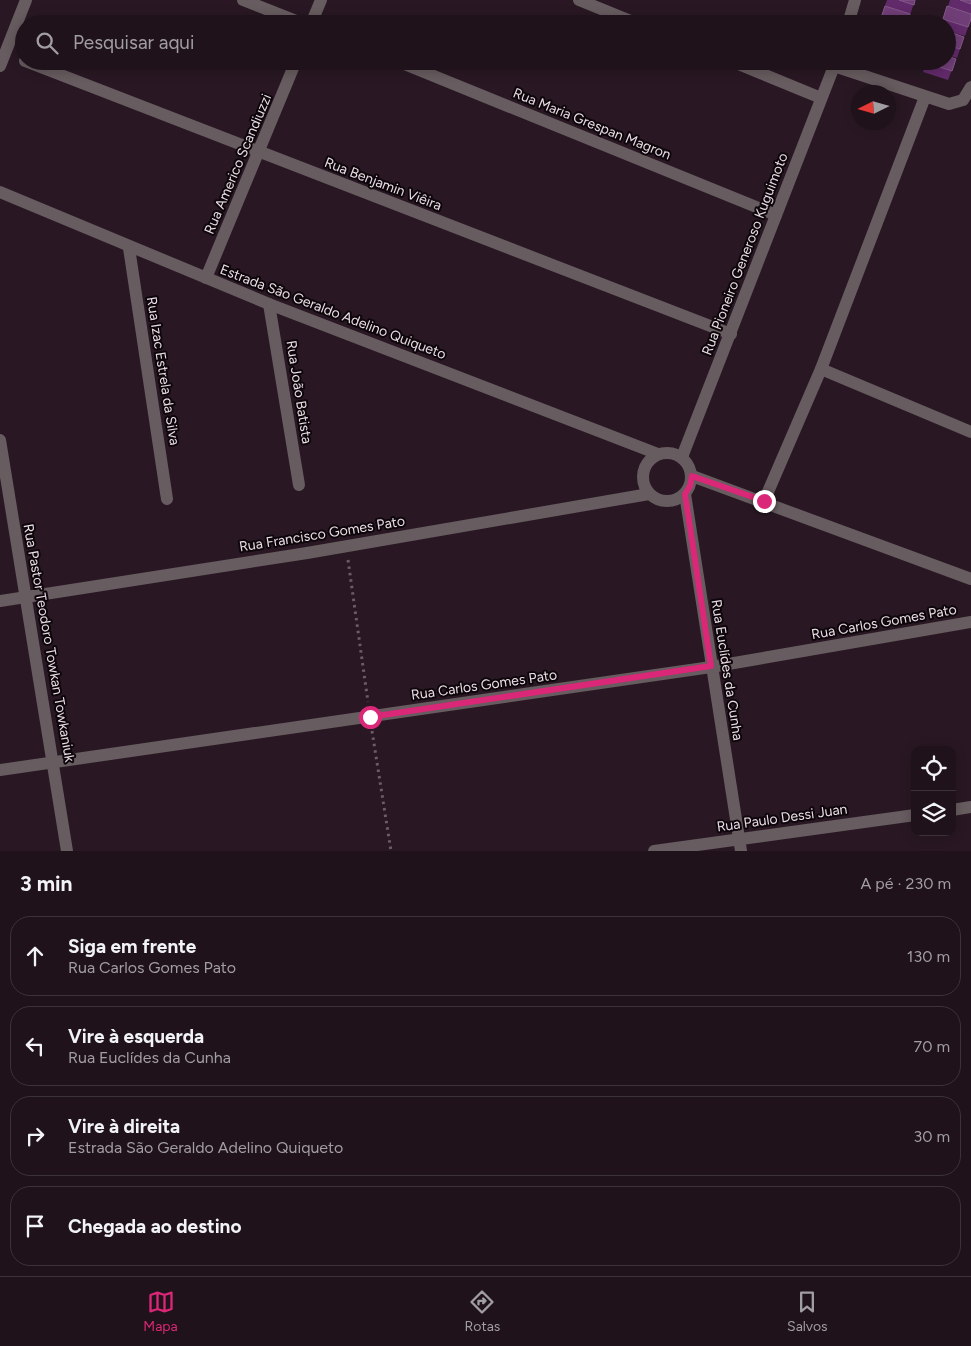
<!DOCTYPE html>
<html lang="pt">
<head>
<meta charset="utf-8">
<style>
  :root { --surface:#1f121a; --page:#271b23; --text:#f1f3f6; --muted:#a19ea2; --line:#3c3239; --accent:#db2777 }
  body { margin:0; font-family:Figtree,sans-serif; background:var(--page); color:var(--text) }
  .controls { position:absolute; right:15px; bottom:15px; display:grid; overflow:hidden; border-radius:10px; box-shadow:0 2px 12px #0003 }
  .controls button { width:45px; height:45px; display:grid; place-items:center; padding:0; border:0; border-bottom:1px solid var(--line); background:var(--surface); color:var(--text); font:25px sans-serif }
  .compass { position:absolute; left:851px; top:85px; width:45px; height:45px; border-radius:50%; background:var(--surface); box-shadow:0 2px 12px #0003; rotate:265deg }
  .stop { position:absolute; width:15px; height:15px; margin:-11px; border:4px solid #db2777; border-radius:50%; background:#fff }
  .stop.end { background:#db2777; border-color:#fff; box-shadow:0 1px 5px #0008 }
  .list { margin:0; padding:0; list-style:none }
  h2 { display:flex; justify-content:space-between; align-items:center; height:65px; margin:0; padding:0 20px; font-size:21px }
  h2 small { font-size:16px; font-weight:400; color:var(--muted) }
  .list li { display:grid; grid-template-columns:32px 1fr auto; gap:15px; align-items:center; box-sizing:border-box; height:80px; margin:0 10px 10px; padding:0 10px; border:1px solid var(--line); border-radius:20px }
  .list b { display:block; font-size:19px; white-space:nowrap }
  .list p { margin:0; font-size:16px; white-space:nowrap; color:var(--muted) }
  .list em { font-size:16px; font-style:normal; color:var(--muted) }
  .icon { flex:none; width:28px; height:28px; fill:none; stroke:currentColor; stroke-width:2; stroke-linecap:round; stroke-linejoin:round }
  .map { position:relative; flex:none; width:971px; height:851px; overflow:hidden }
  .search { position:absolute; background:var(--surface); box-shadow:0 2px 12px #0003; left:15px; right:15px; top:15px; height:55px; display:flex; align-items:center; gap:12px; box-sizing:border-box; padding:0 18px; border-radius:28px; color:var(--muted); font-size:19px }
  .sheet { height:425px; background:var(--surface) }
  nav { display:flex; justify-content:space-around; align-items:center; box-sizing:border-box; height:70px; border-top:1px solid var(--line); background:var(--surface); font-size:14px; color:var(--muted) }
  nav a { display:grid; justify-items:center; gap:2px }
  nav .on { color:var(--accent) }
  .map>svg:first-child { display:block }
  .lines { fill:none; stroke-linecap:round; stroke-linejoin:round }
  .path { stroke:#6b5c66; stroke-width:3; stroke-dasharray:2.5 4; stroke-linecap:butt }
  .street { stroke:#675c5f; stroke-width:12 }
  .wall { fill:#612a6a }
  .building { fill:#703e77; stroke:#835789 }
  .route { stroke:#db2777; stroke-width:6 }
  .labels { text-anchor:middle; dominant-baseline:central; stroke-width:4; stroke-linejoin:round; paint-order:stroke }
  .street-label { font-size:14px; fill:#eadde5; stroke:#0d060a }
</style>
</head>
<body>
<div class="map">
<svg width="971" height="851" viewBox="0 0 971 851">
  <rect width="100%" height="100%" fill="#291823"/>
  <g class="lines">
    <!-- path -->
    <g class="path">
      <polyline points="348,560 368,702"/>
      <polyline points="372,731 391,851"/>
    </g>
    <!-- street -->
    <g class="street">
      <polyline points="243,0 304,24"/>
      <polyline points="579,0 638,24"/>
      <polyline points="311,24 321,0"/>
      <polyline points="848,24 855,0"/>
      <polyline points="25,61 731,334"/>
      <polyline points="397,61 776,215"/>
      <polyline points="731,61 821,98"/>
      <polyline points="0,66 26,0"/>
      <polyline points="834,66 949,104 963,100 971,87"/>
      <polyline points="0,192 269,304 658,454"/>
      <polyline points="129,248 167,499"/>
      <polyline points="206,278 296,61"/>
      <polyline points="269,304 299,485"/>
      <polyline points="821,369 971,432"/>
      <polyline points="0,440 67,851"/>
      <circle cx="667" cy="477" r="24"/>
      <polyline points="682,457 836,61"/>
      <polyline points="692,476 971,579"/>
      <polyline points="685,494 741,851"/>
      <polyline points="764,501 821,369 925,97"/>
      <polyline points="0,601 307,553 649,494"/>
      <polyline points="0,770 711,667 971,622"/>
      <polyline points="952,810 971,807"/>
      <polyline points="654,851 915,815"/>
    </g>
  </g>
  <!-- wall -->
  <g class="wall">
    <polygon points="887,0 915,0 907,24 878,24"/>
    <polygon points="950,0 971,0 971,14 948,6"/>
    <polygon points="947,6 971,19 965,36 947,31 947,24 941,24"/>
    <polygon points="947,31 964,37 957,58 947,55"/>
    <polygon points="956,59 948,80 923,72 927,61"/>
  </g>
  <!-- building -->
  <g class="building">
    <polygon points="899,0 915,0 914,5"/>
    <polygon points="960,0 971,0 971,4"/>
    <polygon points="885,6 910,14 907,24 898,24 881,18"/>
    <polygon points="947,6 971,14 971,19 968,27 943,19"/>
    <polygon points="947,31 964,37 960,49 947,45"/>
    <polygon points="947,56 956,59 952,71 927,63 927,61 947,61"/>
  </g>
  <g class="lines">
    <!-- route -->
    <polyline class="route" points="370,717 711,666 685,494 690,486 692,476 764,501"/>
  </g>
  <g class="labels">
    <!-- street labels -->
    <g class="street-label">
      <text transform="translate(592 124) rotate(22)">Rua Maria Grespan Magron</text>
      <text transform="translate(238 164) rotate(-67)">Rua Americo Scandiuzzi</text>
      <text transform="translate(383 184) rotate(21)">Rua Benjamin Viêira</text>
      <text transform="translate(745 254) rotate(-69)">Rua Pioneiro Generoso Kuguimoto</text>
      <text transform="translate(333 312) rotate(21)">Estrada São Geraldo Adelino Quiqueto</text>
      <text transform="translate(163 371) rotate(81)">Rua Izac Estrela da Silva</text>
      <text transform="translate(299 392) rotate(81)">Rua João Batista</text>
      <text transform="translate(322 534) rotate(-9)">Rua Francisco Gomes Pato</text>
      <text transform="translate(884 622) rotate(-10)">Rua Carlos Gomes Pato</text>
      <text transform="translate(49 643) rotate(80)">Rua Pastor Teodoro Towkan Towkaniuk</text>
      <text transform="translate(727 670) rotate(81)">Rua Euclídes da Cunha</text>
      <text transform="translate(484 685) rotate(-8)">Rua Carlos Gomes Pato</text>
      <text transform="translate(782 818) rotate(-8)">Rua Paulo Dessi Juan</text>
    </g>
  </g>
</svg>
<div class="controls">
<button><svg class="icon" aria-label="locate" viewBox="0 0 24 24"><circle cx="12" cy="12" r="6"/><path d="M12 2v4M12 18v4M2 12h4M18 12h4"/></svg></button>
<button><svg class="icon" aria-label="layers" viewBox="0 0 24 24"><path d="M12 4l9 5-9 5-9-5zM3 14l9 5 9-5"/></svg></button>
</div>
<svg class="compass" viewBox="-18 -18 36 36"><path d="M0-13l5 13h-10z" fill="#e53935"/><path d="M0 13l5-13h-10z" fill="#a19ea2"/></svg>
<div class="stop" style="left:370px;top:717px"></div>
<div class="stop end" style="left:764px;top:501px"></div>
<div class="search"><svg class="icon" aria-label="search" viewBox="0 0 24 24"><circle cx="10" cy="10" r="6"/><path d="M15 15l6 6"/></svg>Pesquisar aqui</div>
</div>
<section class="sheet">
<h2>3 min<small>A pé · 230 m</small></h2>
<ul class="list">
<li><svg class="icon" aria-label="ahead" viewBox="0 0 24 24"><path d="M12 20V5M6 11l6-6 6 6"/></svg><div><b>Siga em frente</b><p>Rua Carlos Gomes Pato</p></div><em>130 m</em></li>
<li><svg class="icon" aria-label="left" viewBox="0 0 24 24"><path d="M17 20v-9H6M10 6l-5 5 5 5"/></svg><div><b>Vire à esquerda</b><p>Rua Euclídes da Cunha</p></div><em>70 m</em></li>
<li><svg class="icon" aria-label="right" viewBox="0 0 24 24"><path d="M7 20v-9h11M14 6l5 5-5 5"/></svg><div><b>Vire à direita</b><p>Estrada São Geraldo Adelino Quiqueto</p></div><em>30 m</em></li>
<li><svg class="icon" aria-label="arrive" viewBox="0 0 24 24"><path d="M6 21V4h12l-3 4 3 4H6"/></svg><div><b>Chegada ao destino</b></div></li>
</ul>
</section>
<nav>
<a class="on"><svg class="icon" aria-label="map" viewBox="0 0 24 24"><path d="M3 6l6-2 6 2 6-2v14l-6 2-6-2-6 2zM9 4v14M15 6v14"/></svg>Mapa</a>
<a><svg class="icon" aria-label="directions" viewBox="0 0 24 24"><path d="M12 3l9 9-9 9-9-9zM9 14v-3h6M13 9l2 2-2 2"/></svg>Rotas</a>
<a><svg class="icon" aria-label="saved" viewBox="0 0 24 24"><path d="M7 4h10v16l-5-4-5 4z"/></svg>Salvos</a>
</nav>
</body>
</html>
